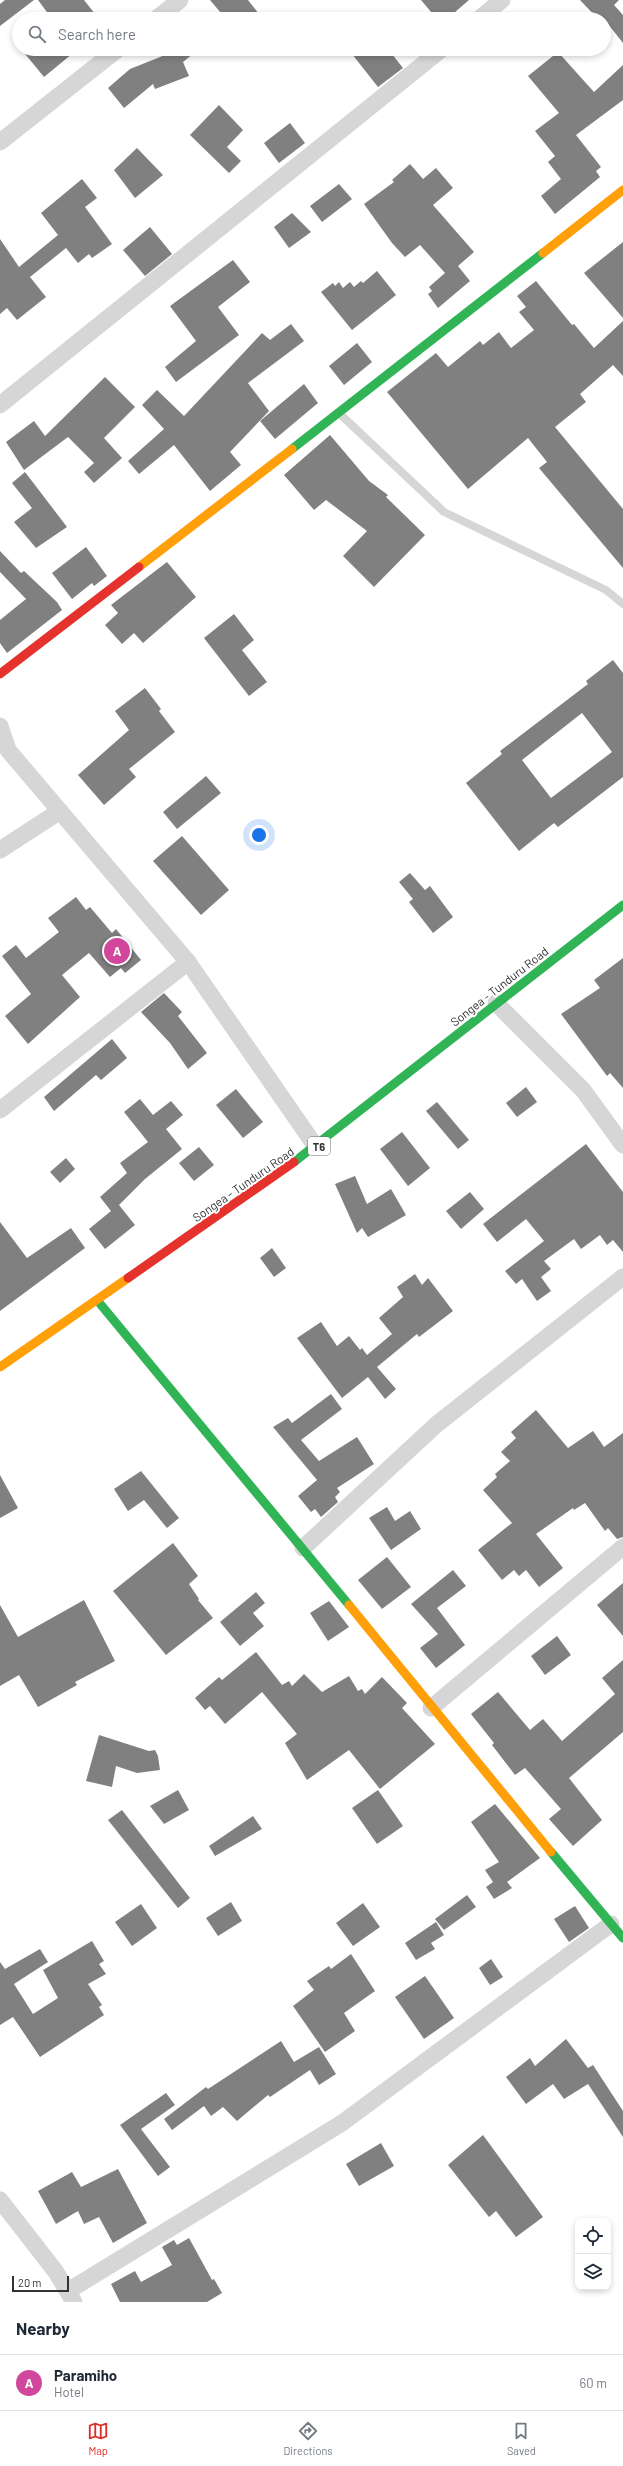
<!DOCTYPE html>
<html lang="en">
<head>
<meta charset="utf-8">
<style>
  :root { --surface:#fff; --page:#f6f6f7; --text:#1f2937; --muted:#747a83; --line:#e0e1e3; --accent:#d93025 }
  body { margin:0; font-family:Barlow,sans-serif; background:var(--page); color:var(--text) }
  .controls { position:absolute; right:12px; bottom:12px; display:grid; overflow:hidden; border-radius:8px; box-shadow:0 2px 6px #0003 }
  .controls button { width:36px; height:36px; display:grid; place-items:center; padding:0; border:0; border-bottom:1px solid var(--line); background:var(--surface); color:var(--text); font:20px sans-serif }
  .scale { position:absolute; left:12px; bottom:10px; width:57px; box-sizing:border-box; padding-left:4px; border:2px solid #323232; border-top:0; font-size:11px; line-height:14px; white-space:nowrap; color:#323232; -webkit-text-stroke:3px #fff; paint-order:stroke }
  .you { position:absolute; left:259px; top:835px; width:14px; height:14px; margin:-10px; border:3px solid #fff; border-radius:50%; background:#1a73e8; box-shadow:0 0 0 6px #1a73e833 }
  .badge { display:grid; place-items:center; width:26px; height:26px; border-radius:50%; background:var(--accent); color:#fff; font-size:13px; font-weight:700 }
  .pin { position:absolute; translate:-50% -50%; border:2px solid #fff; box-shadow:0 1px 4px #0006 }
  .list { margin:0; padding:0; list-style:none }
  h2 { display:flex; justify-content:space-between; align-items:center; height:52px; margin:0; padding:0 16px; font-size:17px }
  h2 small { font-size:13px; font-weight:400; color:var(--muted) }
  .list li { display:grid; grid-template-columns:26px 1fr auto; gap:12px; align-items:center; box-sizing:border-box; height:56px; padding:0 16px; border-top:1px solid var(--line) }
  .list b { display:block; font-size:15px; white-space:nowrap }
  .list p { margin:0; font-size:13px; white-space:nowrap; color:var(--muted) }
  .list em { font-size:13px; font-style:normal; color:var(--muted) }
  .icon { flex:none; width:22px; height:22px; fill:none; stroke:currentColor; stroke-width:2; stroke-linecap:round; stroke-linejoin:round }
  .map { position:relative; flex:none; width:623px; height:2302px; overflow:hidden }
  .search { position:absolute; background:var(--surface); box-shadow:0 2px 6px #0003; left:12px; right:12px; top:12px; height:44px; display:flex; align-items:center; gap:10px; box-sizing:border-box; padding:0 14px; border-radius:22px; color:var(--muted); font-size:15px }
  .sheet { height:108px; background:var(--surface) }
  nav { display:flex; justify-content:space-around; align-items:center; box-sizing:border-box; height:56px; border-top:1px solid var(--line); background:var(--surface); font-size:11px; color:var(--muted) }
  nav a { display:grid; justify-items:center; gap:2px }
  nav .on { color:var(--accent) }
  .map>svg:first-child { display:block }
  .building { fill:#808080; fill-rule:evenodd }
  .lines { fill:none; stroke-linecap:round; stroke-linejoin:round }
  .lane { stroke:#d6d6d6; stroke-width:8 }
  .street { stroke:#d6d6d6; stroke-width:17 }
  .fast { stroke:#30b455; stroke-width:9 }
  .slow { stroke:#ff9f0a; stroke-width:9 }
  .jam { stroke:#e5322d; stroke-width:9 }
  .labels { text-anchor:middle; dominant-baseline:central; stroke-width:4; stroke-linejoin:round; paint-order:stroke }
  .shield { fill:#fff; stroke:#707070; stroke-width:1 }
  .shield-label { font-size:11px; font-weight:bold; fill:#323232 }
  .street-label { font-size:12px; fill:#323232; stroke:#fff }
</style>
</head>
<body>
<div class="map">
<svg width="623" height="2302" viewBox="0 0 623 2302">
  <rect width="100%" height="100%" fill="#fff"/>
  <!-- building -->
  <g class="building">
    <polygon points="5,0 34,0 0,26 0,4"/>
    <polygon points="38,0 84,0 99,19 52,19"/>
    <polygon points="210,0 248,0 263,19 226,19"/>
    <polygon points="421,0 469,0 447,19 437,19"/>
    <polygon points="580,0 619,0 614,5 623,15 623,43 604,19 600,17 598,19"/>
    <polygon points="21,49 78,49 44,77"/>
    <polygon points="180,49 199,49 183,62 189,76 155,89 153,84 124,108 108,88 130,69"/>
    <polygon points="348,49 388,49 403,68 378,87"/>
    <polygon points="558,52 594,92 623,65 623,100 576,135 601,167 596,171 600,177 555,214 541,196 561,179 548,162 555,156 535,131 559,113 528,76"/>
    <polygon points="219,105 243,130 227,147 241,161 229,173 190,135"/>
    <polygon points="290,123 305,143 279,163 264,143"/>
    <polygon points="137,148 163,175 135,198 114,170"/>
    <polygon points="410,164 423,179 436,168 453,188 433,205 474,252 458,266 470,281 438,308 428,294 432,291 429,287 445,273 420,245 405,257 392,243 364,204 394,182 392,180"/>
    <polygon points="82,179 97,198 85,207 112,244 92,258 89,254 78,263 66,248 30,277 46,297 17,320 7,308 0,314 0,239 19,267 58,235 41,213"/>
    <polygon points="339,184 352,199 322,222 310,206"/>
    <polygon points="292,213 311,232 289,248 274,227"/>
    <polygon points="150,227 172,254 145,276 123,250"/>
    <polygon points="623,242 623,318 584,273"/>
    <polygon points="233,260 250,282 218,307 239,335 176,382 165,367 196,341 170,306"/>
    <polygon points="377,271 396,295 352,330 321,292 333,283 335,286 339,282 343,288 350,282 354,287 361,281 363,283"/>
    <polygon points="536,281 572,325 574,324 594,348 623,321 623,376 613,365 580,394 586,402 555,427 623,509 623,568 539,468 547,462 528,438 468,489 387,392 436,353 448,367 480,341 483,345 499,332 511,348 534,330 519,312 526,307 517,296"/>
    <polygon points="291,324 304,341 248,383 269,411 230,452 241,465 210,491 174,445 139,474 128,461 164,429 142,405 157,390 184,416 262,333 270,340"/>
    <polygon points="357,343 372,362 344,385 329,366"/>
    <polygon points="105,377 135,407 104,438 122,458 94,483 84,472 94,463 68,437 24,470 6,442 34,421 45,436"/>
    <polygon points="304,384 318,403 275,439 260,421"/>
    <polygon points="330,435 369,481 388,495 386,497 425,535 374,587 343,556 367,531 326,500 314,510 284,475"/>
    <polygon points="25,472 67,527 36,548 14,522 32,508 12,483"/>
    <polygon points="86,547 107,576 94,586 92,583 72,599 52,573"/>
    <polygon points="0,551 21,573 24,571 57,602 62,610 7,653 0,643 0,620 26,599 0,572"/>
    <polygon points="167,562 196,597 143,643 134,633 122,644 105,625 118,613 111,605"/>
    <polygon points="234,614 254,640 242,650 267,682 249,696 204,638"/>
    <path d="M613,660L623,673V777L558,827L554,823L519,851L466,783L502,754L500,751L588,684L586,681ZM582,713L612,752L551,798L522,760Z"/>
    <polygon points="145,688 161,709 159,711 175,732 129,769 136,777 104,805 78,775 129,730 115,711"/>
    <polygon points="206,776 221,793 177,829 163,812"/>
    <polygon points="182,836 229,890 201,915 153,861"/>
    <polygon points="410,873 425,890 430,886 453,917 433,933 409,902 413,899 399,882"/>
    <polygon points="76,897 86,910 90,907 112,933 116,929 141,960 125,973 121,968 110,977 89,953 62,975 80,997 28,1044 5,1016 31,994 2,956 16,945 26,958 59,932 48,918"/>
    <polygon points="623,958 623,1088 610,1073 607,1076 561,1014 600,988 594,980"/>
    <polygon points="164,993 182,1012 178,1016 207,1053 188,1069 170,1043 141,1012"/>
    <polygon points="112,1039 127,1058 101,1080 96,1075 54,1111 44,1097"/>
    <polygon points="526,1087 537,1102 517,1117 506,1103"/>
    <polygon points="236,1089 263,1122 243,1138 216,1105"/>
    <polygon points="140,1099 153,1115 171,1101 183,1115 166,1129 182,1149 145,1179 119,1205 135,1225 105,1249 89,1229 111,1211 100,1197 127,1173 120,1163 148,1142 124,1112"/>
    <polygon points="437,1102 469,1140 458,1149 426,1111"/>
    <polygon points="402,1132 430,1168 408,1186 380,1149"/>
    <polygon points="586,1144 623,1192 623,1252 613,1240 607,1245 600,1235 581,1249 574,1239 544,1261 551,1269 541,1277 551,1291 537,1301 522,1279 516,1284 505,1271 544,1241 526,1219 497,1242 483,1224"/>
    <polygon points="199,1147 214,1165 194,1181 179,1163"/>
    <polygon points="66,1158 75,1169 60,1183 50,1172"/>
    <polygon points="355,1176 367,1204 391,1189 406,1215 368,1237 362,1228 357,1233 335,1184"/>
    <polygon points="470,1192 484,1209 461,1229 446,1211"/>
    <polygon points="0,1222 27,1258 71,1228 85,1248 0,1311"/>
    <polygon points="272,1248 286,1268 274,1277 260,1258"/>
    <polygon points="415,1274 422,1285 428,1278 453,1311 419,1337 417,1334 377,1367 396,1389 385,1399 368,1377 342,1398 297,1338 321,1322 337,1346 349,1336 360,1350 362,1348 367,1355 392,1334 379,1318 403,1297 397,1287"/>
    <polygon points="331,1394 342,1409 301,1440 319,1461 357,1437 374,1464 337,1488 340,1492 335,1497 338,1502 321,1517 315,1509 311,1512 298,1496 317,1480 273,1427 288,1418 292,1423"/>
    <polygon points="536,1410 568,1448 593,1431 604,1447 623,1433 623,1537 617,1539 608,1528 605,1531 585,1503 574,1510 573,1508 536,1534 563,1568 539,1587 526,1570 519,1576 514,1570 502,1580 478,1550 512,1523 483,1490 497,1477 495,1474 510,1461 501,1452 516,1438 511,1432"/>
    <polygon points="141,1471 179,1518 167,1528 144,1500 128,1511 114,1489"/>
    <polygon points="0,1475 18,1508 0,1518"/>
    <polygon points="387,1507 395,1521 410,1511 421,1529 391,1550 369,1518"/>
    <polygon points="173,1543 198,1576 189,1584 199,1599 198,1600 213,1618 166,1655 113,1591"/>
    <polygon points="387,1557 411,1587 382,1609 358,1580"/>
    <polygon points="453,1570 466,1586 437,1608 465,1645 436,1668 420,1648 438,1634 411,1604"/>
    <polygon points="623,1583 623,1636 597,1605"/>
    <polygon points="256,1592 265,1603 253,1613 264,1626 240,1646 220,1622"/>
    <polygon points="84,1600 115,1661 75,1682 77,1685 38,1707 19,1675 0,1686 0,1605 18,1637"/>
    <polygon points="329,1601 349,1627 328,1641 310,1613"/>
    <polygon points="557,1636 571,1655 545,1675 531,1656"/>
    <polygon points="256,1652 282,1685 289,1681 292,1686 304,1674 322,1692 349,1676 358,1691 362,1689 365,1694 382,1677 407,1703 402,1708 435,1744 380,1789 349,1750 307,1780 285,1743 297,1734 262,1692 225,1724 210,1706 205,1710 195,1698 219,1677 222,1680"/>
    <polygon points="623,1660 623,1732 569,1778 602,1820 573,1846 549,1819 561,1809 525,1768 515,1775 492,1745 494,1743 471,1714 498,1692 530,1730 543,1719 562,1741 615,1694 602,1678"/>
    <polygon points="99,1735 149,1751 155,1750 158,1756 160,1770 137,1773 116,1766 112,1787 86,1781"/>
    <polygon points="178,1790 189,1810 164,1824 150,1806"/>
    <polygon points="378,1790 403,1826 377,1844 352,1808"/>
    <polygon points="495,1804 540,1858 507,1882 512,1888 494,1899 486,1887 493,1882 485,1870 499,1862 471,1822"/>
    <polygon points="122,1810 190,1898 178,1908 108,1820"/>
    <polygon points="253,1816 262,1829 215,1856 209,1846"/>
    <polygon points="467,1895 476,1907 444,1930 435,1919"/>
    <polygon points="231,1902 242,1921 218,1936 206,1918"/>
    <polygon points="363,1903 380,1927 353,1946 336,1923"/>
    <polygon points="141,1904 157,1928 132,1946 115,1922"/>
    <polygon points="575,1906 589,1928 569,1942 554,1919"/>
    <polygon points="436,1922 444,1935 431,1943 435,1949 416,1960 405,1943"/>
    <polygon points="92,1941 104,1961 99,1964 106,1974 88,1984 102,2005 99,2007 104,2015 40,2057 13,2017 0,2025 0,1962 5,1969 40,1949 48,1962 14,1984 33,2014 58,1998 43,1970"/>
    <polygon points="351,1954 375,1991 344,2013 355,2031 325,2052 293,2006 314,1990 307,1981 329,1966 331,1969"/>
    <polygon points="491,1959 503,1977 490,1985 479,1968"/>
    <polygon points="425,1976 454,2018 424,2039 395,1997"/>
    <polygon points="566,2039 588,2068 593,2065 623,2111 623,2137 588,2084 564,2099 553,2084 526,2104 506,2077 530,2058 535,2066"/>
    <polygon points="281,2041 294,2062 319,2047 336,2074 319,2085 310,2070 270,2097 268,2095 237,2121 223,2107 211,2116 204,2106 172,2130 164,2119 206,2087 208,2089"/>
    <polygon points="166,2093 175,2105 141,2129 170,2167 158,2176 120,2125"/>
    <polygon points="483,2135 543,2217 516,2237 496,2211 489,2217 448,2165"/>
    <polygon points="381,2143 394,2166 359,2186 346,2164"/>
    <polygon points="118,2169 147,2223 113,2243 99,2217 84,2224 78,2211 56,2224 38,2191 72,2172 81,2187"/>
    <polygon points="189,2238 212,2280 214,2279 222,2293 207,2302 120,2302 111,2284 135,2271 141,2282 172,2265 162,2247 174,2240 177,2245"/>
  </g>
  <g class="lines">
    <!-- lane -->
    <polyline class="lane" points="340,414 444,512 606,590 623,604"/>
    <!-- street -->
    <g class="street">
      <polyline points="156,19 180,0"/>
      <polyline points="479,19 502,0"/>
      <polyline points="0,142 118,49"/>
      <polyline points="0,405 442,49"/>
      <polyline points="0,726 8,750 188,962 316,1147"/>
      <polyline points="0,850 60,811"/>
      <polyline points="496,1003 583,1090 623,1145"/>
      <polyline points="0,1110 188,962"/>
      <polyline points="303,1548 437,1424 623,1277"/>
      <polyline points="431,1708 623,1547"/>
      <polyline points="0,2200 56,2272 74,2302"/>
      <polyline points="68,2291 342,2123 611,1924"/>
    </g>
    <!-- fast -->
    <g class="fast">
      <polyline points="292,449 543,253"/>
      <polyline points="294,1162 623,905"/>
      <polyline points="97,1300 349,1605"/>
      <polyline points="551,1852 623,1938"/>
    </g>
    <!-- slow -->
    <g class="slow">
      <polyline points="543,253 623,190"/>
      <polyline points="139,567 292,449"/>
      <polyline points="0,1367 128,1278"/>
      <polyline points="349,1605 551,1852"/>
    </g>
    <!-- jam -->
    <g class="jam">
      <polyline points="0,674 139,567"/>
      <polyline points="128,1278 294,1162"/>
    </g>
  </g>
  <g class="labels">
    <!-- shield labels -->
    <rect class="shield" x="308" y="1137" width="22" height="18" rx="3"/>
    <g class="shield-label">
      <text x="319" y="1146">T6</text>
    </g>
    <!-- street labels -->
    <g class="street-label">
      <text transform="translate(499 986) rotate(-38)">Songea - Tunduru Road</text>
      <text transform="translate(243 1184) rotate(-35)">Songea - Tunduru Road</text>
    </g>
  </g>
</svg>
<div class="controls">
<button><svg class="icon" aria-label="locate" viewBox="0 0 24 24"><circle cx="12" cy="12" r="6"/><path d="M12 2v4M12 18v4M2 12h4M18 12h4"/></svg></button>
<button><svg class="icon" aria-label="layers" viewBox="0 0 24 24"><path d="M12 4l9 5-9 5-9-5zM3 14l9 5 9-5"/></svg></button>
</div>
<div class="scale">20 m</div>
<div class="you"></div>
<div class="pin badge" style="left:117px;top:951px;background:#d1479c">A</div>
<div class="search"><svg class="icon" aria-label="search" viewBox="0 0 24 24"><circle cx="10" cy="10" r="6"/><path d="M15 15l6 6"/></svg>Search here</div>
</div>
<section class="sheet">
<h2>Nearby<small></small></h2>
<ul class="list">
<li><span class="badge" style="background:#d1479c">A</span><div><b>Paramiho</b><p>Hotel</p></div><em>60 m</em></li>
</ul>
</section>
<nav>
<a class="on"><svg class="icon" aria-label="map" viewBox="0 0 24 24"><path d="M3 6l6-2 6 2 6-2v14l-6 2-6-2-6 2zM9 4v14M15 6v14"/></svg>Map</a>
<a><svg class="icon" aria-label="directions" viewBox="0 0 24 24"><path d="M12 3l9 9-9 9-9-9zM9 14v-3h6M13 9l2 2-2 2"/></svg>Directions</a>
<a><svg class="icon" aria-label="saved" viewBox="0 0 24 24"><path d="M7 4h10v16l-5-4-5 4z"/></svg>Saved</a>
</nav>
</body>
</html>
